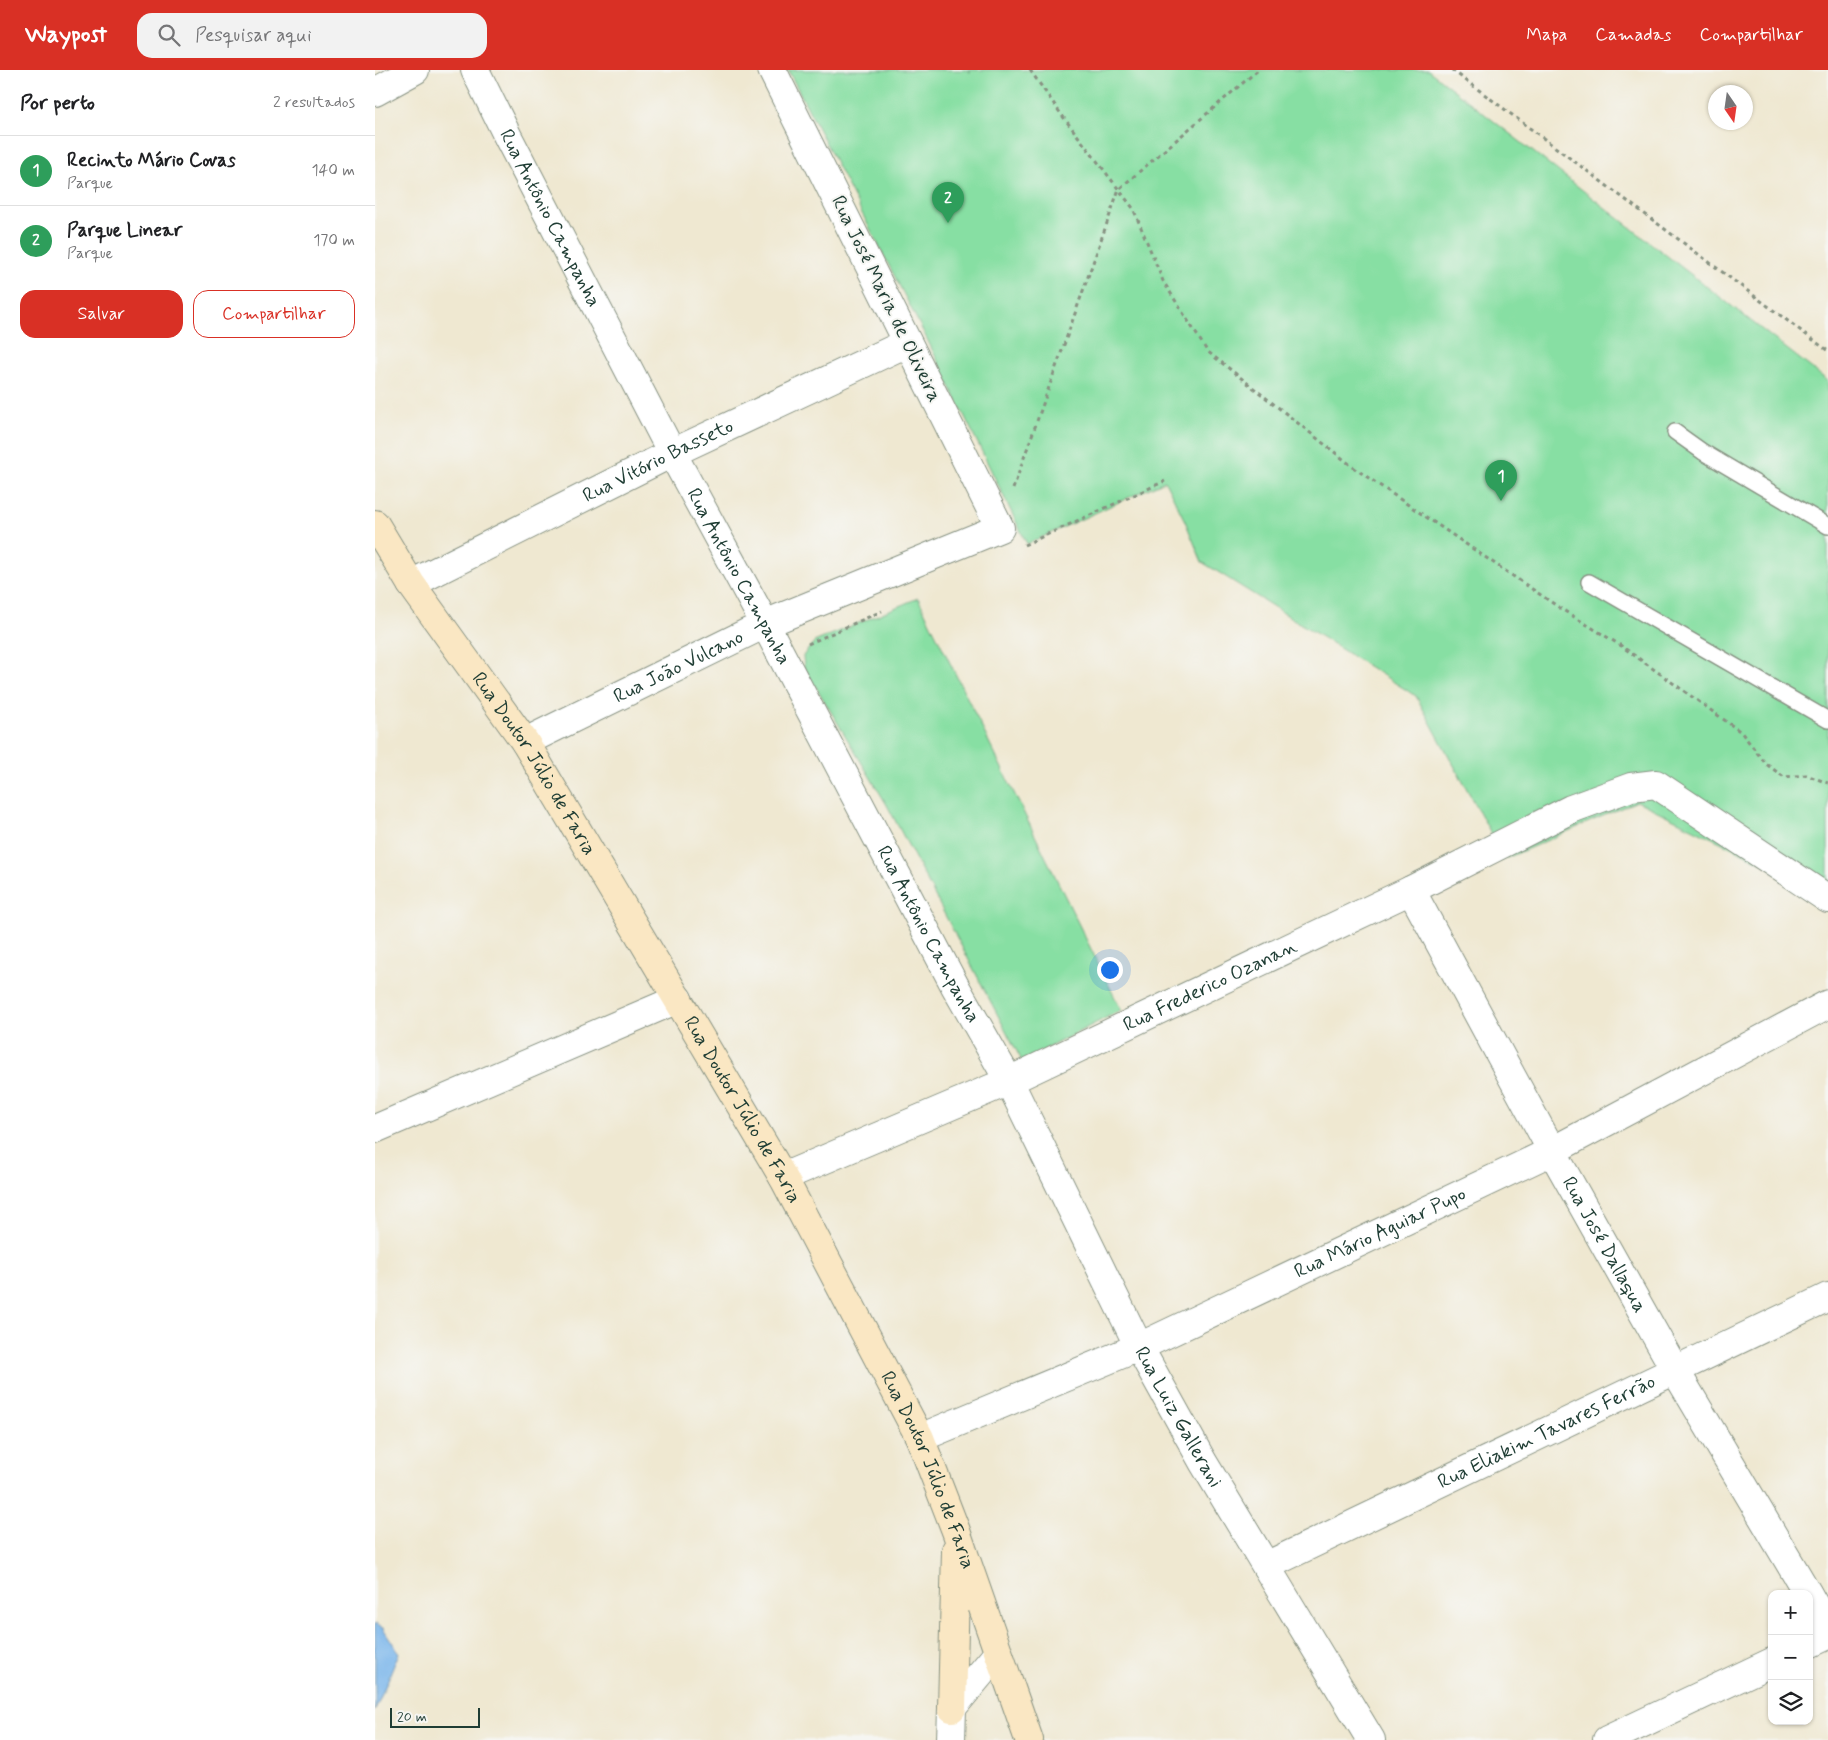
<!DOCTYPE html>
<html lang="pt">
<head>
<meta charset="utf-8">
<style>
  :root { --surface:#fff; --page:#f2f2f2; --text:#202124; --muted:#757577; --line:#e0e0e0; --accent:#d93025 }
  body { margin:0; font-family:Mynerve,sans-serif; background:var(--page); color:var(--text) }
  .controls { position:absolute; right:15px; bottom:15px; display:grid; overflow:hidden; border-radius:10px; box-shadow:0 1px 4px #0004 }
  .controls button { width:45px; height:45px; display:grid; place-items:center; padding:0; border:0; border-bottom:1px solid var(--line); background:var(--surface); color:var(--text); font:25px sans-serif }
  .compass { position:absolute; left:1333px; top:15px; width:45px; height:45px; border-radius:50%; background:var(--surface); box-shadow:0 1px 4px #0004; rotate:167deg }
  .scale { position:absolute; left:15px; bottom:12px; width:90px; box-sizing:border-box; padding-left:5px; border:2px solid #1f3d34; border-top:0; font-size:14px; line-height:18px; white-space:nowrap; color:#1f3d34; -webkit-text-stroke:4px #f6f6f2; paint-order:stroke }
  .you { position:absolute; left:734px; top:899px; width:18px; height:18px; margin:-12px; border:4px solid #fff; border-radius:50%; background:#1a73e8; box-shadow:0 0 0 8px #1a73e833 }
  .badge { display:grid; place-items:center; width:32px; height:32px; border-radius:50%; background:var(--accent); color:#fff; font-size:16px; font-weight:700 }
  .pin { position:absolute; translate:-50% -41px; filter:drop-shadow(0 1px 2px #0008) }
  .pin::after { content:''; position:absolute; top:26px; width:18px; height:15px; background:inherit; clip-path:polygon(0 0,100% 0,50% 100%) }
  .list { margin:0; padding:0; list-style:none }
  h2 { display:flex; justify-content:space-between; align-items:center; height:65px; margin:0; padding:0 20px; font-size:21px }
  h2 small { font-size:16px; font-weight:400; color:var(--muted) }
  .list li { display:grid; grid-template-columns:32px 1fr auto; gap:15px; align-items:center; box-sizing:border-box; height:70px; padding:0 20px; border-top:1px solid var(--line) }
  .list b { display:block; font-size:19px; white-space:nowrap }
  .list p { margin:0; font-size:16px; white-space:nowrap; color:var(--muted) }
  .list em { font-size:16px; font-style:normal; color:var(--muted) }
  .actions { display:flex; gap:10px; padding:15px 20px }
  .actions a { flex:1; padding:11px 0; border:1px solid var(--accent); border-radius:15px; text-align:center; font-size:18px; color:var(--accent) }
  .actions .main { background:var(--accent); color:#fff }
  .icon { flex:none; width:28px; height:28px; fill:none; stroke:currentColor; stroke-width:2; stroke-linecap:round; stroke-linejoin:round }
  .map { position:relative; flex:none; width:1453px; height:1670px; overflow:hidden }
  header { display:flex; align-items:center; gap:30px; box-sizing:border-box; height:70px; padding:0 25px; background:var(--accent); color:#fff }
  header strong { font-size:24px }
  nav { display:flex; gap:28px; margin-inline-start:auto; font-size:18px }
  .search { width:350px; height:45px; background:var(--page); display:flex; align-items:center; gap:12px; box-sizing:border-box; padding:0 18px; border-radius:15px; color:var(--muted); font-size:19px }
  main { display:flex }
  aside { flex:1; background:var(--surface) }
  .map>svg:first-child { display:block }
  .green { fill:#87dfa3; stroke:#538e6c }
  .water { fill:#79b5eb; stroke:#4c7990 }
  .lines { fill:none; stroke-linecap:round; stroke-linejoin:round }
  .lane-casing { stroke:#879282; stroke-width:18 }
  .street-casing { stroke:#879282; stroke-width:30 }
  .secondary-casing { stroke:#879282; stroke-width:30 }
  .path { stroke:#879282; stroke-width:3; stroke-dasharray:4 4; stroke-linecap:butt }
  .lane { stroke:#fff; stroke-width:15 }
  .street { stroke:#fff; stroke-width:28 }
  .secondary { stroke:#fae7c3; stroke-width:28 }
  .labels { text-anchor:middle; dominant-baseline:central; stroke-width:4; stroke-linejoin:round; paint-order:stroke }
  .street-label { font-size:20px; fill:#1f3d34; stroke:#f6f6f2 }
</style>
</head>
<body>
<header>
<strong>Waypost</strong>
<div class="search"><svg class="icon" aria-label="search" viewBox="0 0 24 24"><circle cx="10" cy="10" r="6"/><path d="M15 15l6 6"/></svg>Pesquisar aqui</div>
<nav><a>Mapa</a><a>Camadas</a><a>Compartilhar</a></nav>
</header>
<main>
<aside>
<h2>Por perto<small>2 resultados</small></h2>
<ul class="list">
<li><span class="badge" style="background:#2e9e5b">1</span><div><b>Recinto Mário Covas</b><p>Parque</p></div><em>140 m</em></li>
<li><span class="badge" style="background:#2e9e5b">2</span><div><b>Parque Linear</b><p>Parque</p></div><em>170 m</em></li>
</ul>
<div class="actions"><a class="main">Salvar</a><a>Compartilhar</a></div>
</aside>
<div class="map">
<svg width="1453" height="1670" viewBox="0 0 1453 1670">
  <rect width="100%" height="100%" fill="#f6f6f2"/>
  <filter id="ink" filterUnits="userSpaceOnUse"><feTurbulence type="fractalNoise" baseFrequency=".02" numOctaves="2"/><feDisplacementMap in="SourceGraphic" scale="10" xChannelSelector="R" yChannelSelector="G"/><feConvolveMatrix kernelMatrix="1 2 1 2 8 2 1 2 1" color-interpolation-filters="sRGB"/></filter>
  <filter id="wash" filterUnits="userSpaceOnUse"><feTurbulence type="fractalNoise" baseFrequency=".0096" numOctaves="4" result="noise"/><feDisplacementMap in="SourceGraphic" scale="20" xChannelSelector="R" yChannelSelector="G"/><feGaussianBlur stdDeviation="1.12" result="paint"/><feColorMatrix in="noise" values="0 0 0 0 0 0 0 0 0 0 0 0 0 0 0 0 0 1.4 0 .05"/><feComposite in="paint" operator="in"/></filter>
  <g filter="url(#wash)">
    <rect width="100%" height="100%" fill="#efe8d1"/>
    <!-- green -->
    <g class="green">
      <polygon points="413,0 594,0 595,3 595,0 1053,0 1453,311 1453,825 1262,731 1125,791 1123,776 1041,626 827,492 810,451 790,411 652,474 552,269"/>
      <polygon points="543,528 746,940 647,991 512,735 429,597 428,586 439,572"/>
    </g>
    <!-- water -->
    <polygon class="water" points="0,1554 8,1558 24,1583 0,1641"/>
  </g>
  <g filter="url(#ink)">
    <g class="lines">
      <defs>
        <g id="lane">
          <polyline points="1300,362 1328,382 1453,456"/>
          <polyline points="1214,512 1453,650"/>
        </g>
        <g id="street">
          <path id="s1" d="M100,0L133,67L297,383L390,554L580,916L634,1011L764,1277L828,1392L996,1670"/>
          <polyline points="0,22 40,0"/>
          <path id="s2" d="M36,514L297,383L532,273"/>
          <path id="s3" d="M150,672L390,554L625,458L397,0"/>
          <path id="s4" d="M1036,820L1177,1081L1300,1300L1433,1524"/>
          <polyline points="0,1059 303,929"/>
          <path id="s5" d="M408,1107L634,1011L1036,820L1196,739L1256,717L1281,714L1453,829"/>
          <path id="s6" d="M545,1368L764,1277L1177,1081L1453,934"/>
          <path id="s7" d="M891,1496L1453,1227"/>
          <polyline points="1434,1526 1453,1558"/>
          <polyline points="1434,1574 1453,1565"/>
          <polyline points="576,1670 577,1638 623,1583"/>
          <polyline points="1232,1670 1397,1592"/>
        </g>
        <g id="secondary">
          <path id="s8" d="M0,454L36,514L150,672L408,1107L545,1368L581,1461L654,1670"/>
          <polyline points="577,1638 581,1480"/>
        </g>
      </defs>
      <!-- lane casing -->
      <use href="#lane" class="lane-casing"/>
      <!-- street casing -->
      <use href="#street" class="street-casing"/>
      <!-- secondary casing -->
      <use href="#secondary" class="secondary-casing"/>
      <!-- path -->
      <g class="path">
        <polyline points="655,0 686,44 758,138 788,211 832,281 982,400 1188,540 1245,575 1366,662 1391,694 1409,707 1431,705 1453,713"/>
        <polyline points="1077,0 1453,281"/>
        <polyline points="638,419 744,119 883,0"/>
        <polyline points="649,475 790,411"/>
        <polyline points="433,574 507,541"/>
      </g>
      <!-- lane -->
      <use href="#lane" class="lane"/>
      <!-- street -->
      <use href="#street" class="street"/>
      <!-- secondary -->
      <use href="#secondary" class="secondary"/>
    </g>
  </g>
  <g class="labels">
    <!-- street labels -->
    <g class="street-label">
      <text stroke="none"><textPath href="#s1" startOffset="166">Rua Antônio Campanha</textPath></text>
      <text transform="translate(511 229) rotate(64)">Rua José Maria de Oliveira</text>
      <text stroke="none"><textPath href="#s2" startOffset="276">Rua Vitório Basseto</textPath></text>
      <text stroke="none"><textPath href="#s1" startOffset="571">Rua Antônio Campanha</textPath></text>
      <text stroke="none"><textPath href="#s3" startOffset="171">Rua João Vulcano</textPath></text>
      <text stroke="none"><textPath href="#s8" startOffset="288">Rua Doutor Júlio de Faria</textPath></text>
      <text stroke="none"><textPath href="#s1" startOffset="976">Rua Antônio Campanha</textPath></text>
      <text stroke="none"><textPath href="#s5" startOffset="468">Rua Frederico Ozanan</textPath></text>
      <text stroke="none"><textPath href="#s8" startOffset="692">Rua Doutor Júlio de Faria</textPath></text>
      <text stroke="none"><textPath href="#s6" startOffset="504">Rua Mário Aguiar Pupo</textPath></text>
      <text stroke="none"><textPath href="#s4" startOffset="404">Rua José Dallaqua</textPath></text>
      <text stroke="none"><textPath href="#s1" startOffset="1520">Rua Luiz Gallerani</textPath></text>
      <text stroke="none"><textPath href="#s7" startOffset="311">Rua Eliakim Tavares Ferrão</textPath></text>
      <text stroke="none"><textPath href="#s8" startOffset="1098">Rua Doutor Júlio de Faria</textPath></text>
    </g>
  </g>
</svg>
<div class="controls">
<button>+</button>
<button>−</button>
<button><svg class="icon" aria-label="layers" viewBox="0 0 24 24"><path d="M12 4l9 5-9 5-9-5zM3 14l9 5 9-5"/></svg></button>
</div>
<svg class="compass" viewBox="-18 -18 36 36"><path d="M0-13l5 13h-10z" fill="#e53935"/><path d="M0 13l5-13h-10z" fill="#757577"/></svg>
<div class="scale">20 m</div>
<div class="you"></div>
<div class="pin badge" style="left:1126px;top:431px;background:#2e9e5b">1</div>
<div class="pin badge" style="left:573px;top:153px;background:#2e9e5b">2</div>
</div>
</main>
</body>
</html>
